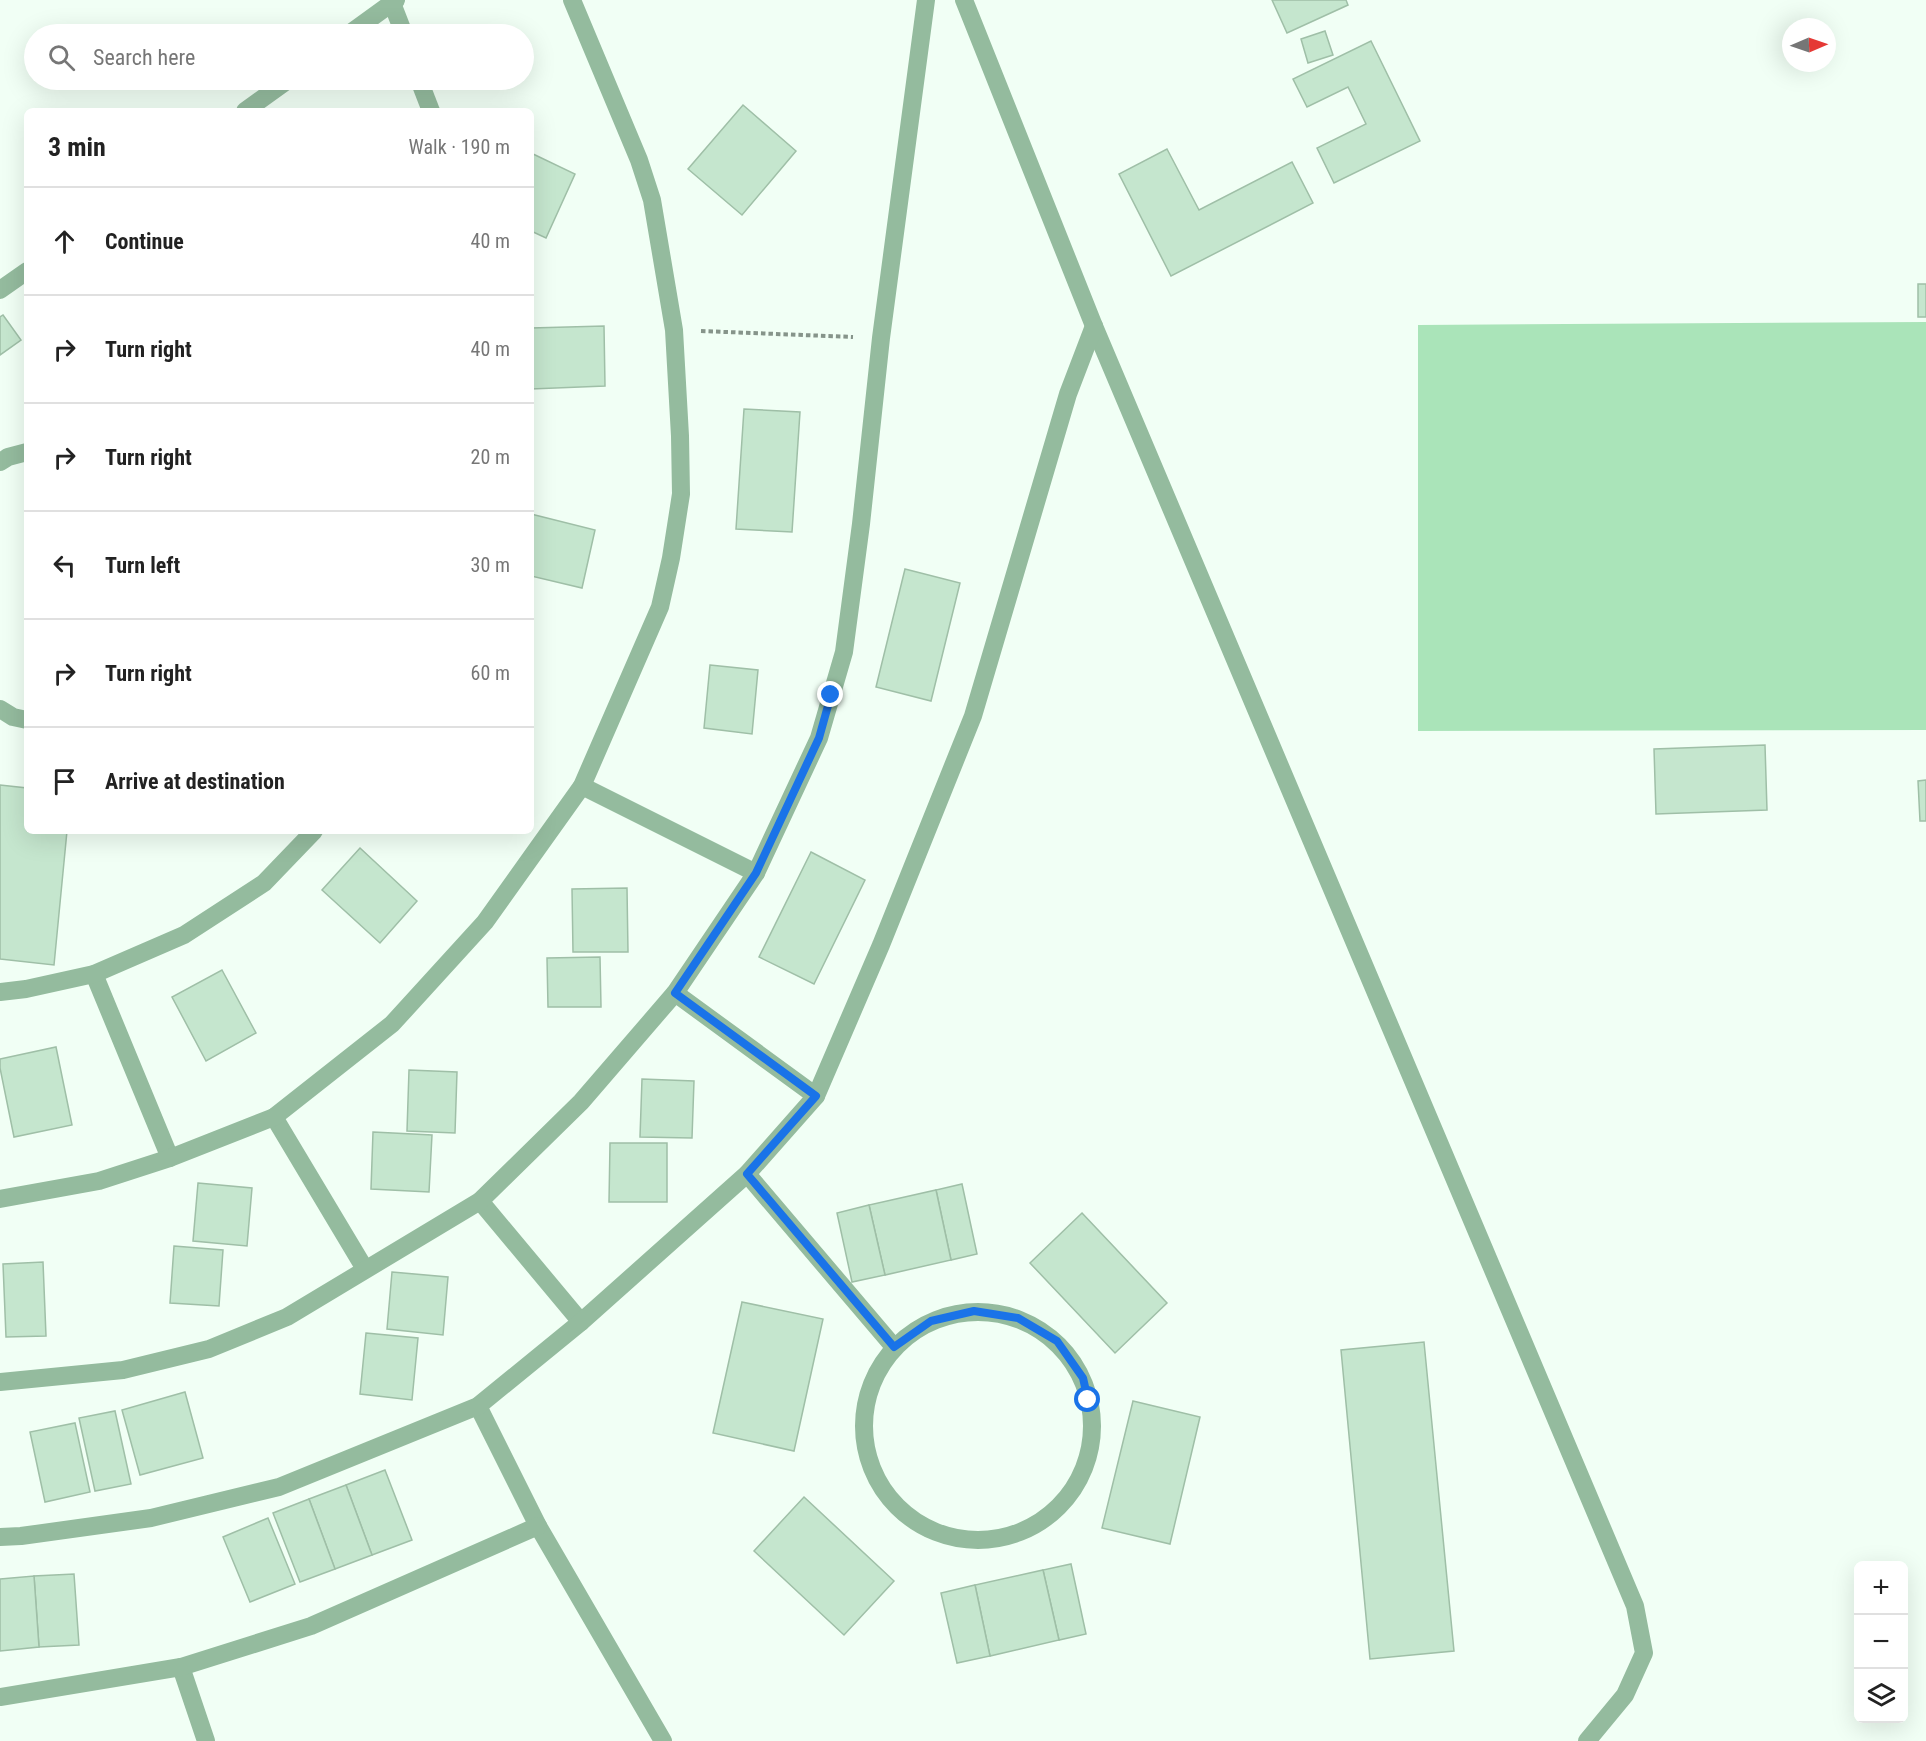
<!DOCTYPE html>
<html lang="en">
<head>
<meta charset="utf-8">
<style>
  :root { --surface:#fff; --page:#f2f2f2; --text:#222; --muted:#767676; --line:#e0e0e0 }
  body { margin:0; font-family:"Roboto Condensed",sans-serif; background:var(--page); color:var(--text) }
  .controls { position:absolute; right:18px; bottom:18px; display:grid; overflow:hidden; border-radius:9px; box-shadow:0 6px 24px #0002 }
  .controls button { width:54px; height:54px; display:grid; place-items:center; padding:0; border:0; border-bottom:2px solid var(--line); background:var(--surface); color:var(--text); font:30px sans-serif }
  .compass { position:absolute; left:1782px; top:18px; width:54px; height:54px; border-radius:50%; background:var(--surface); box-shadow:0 6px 24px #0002; rotate:88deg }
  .stop { position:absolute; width:18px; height:18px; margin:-14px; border:4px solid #1a73e8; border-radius:50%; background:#fff }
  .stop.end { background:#1a73e8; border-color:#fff; box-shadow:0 2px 6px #0008 }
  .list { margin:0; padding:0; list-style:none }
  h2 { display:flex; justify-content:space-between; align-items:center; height:78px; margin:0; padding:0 24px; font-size:26px }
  h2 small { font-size:20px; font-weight:400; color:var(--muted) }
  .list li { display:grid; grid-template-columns:39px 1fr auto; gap:18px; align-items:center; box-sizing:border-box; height:108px; padding:0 24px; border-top:2px solid var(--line) }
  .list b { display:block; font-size:22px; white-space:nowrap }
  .list em { font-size:20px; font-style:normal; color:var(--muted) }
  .icon { flex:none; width:33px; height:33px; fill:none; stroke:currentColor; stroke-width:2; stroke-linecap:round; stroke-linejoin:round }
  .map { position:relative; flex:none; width:1926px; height:1741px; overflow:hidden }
  .search { position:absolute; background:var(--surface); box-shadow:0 6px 24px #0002; left:24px; top:24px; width:510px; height:66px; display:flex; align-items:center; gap:15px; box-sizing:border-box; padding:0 21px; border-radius:33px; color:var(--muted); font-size:22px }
  .panel { position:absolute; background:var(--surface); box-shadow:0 6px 24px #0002; left:24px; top:108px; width:510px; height:726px; border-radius:9px }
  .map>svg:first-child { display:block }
  .green { fill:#aae4b9 }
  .building { fill:#c5e6ce; stroke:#9fbfa7; stroke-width:1.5 }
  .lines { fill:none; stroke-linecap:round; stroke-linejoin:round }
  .path { stroke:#86948a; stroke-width:4; stroke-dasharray:4.5 3; stroke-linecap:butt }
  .minor { stroke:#94bb9e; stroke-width:18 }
  .route { stroke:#1a73e8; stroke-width:8 }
</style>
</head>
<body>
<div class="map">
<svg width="1926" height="1741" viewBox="0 0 1926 1741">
  <rect width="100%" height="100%" fill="#f1fff5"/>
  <!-- green -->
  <polygon class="green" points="1926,322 1926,730 1418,731 1418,325"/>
  <!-- building -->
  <g class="building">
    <polygon points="1272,0 1346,0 1348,5 1287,33"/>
    <polygon points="1325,31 1333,55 1308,63 1301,39"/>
    <polygon points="1371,41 1420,141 1334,183 1317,148 1366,124 1348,87 1307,107 1293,79"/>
    <polygon points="743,105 796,151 742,215 688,169"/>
    <polygon points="1167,149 1199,210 1292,162 1313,203 1171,276 1119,174"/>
    <polygon points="531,153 575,174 546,238 531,231"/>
    <rect x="1918" y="284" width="8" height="33"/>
    <polygon points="3,315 21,340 0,355 0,317"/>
    <polygon points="604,326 605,386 531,389 531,328"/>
    <polygon points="744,409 800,412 792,532 736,529"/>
    <polygon points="531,514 595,530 582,588 531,576"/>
    <polygon points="905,569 960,583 931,701 876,687"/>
    <polygon points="710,665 758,670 752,734 704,728"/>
    <polygon points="1765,745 1767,810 1656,814 1654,749"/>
    <polygon points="1926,780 1926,821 1920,821 1918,781"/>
    <polygon points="0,785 27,788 27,831 67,831 54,965 0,959"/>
    <polygon points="360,848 417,901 380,943 322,890"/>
    <polygon points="811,852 865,880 814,984 759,957"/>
    <polygon points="627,888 628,952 573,952 572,889"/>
    <polygon points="600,957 601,1007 548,1007 547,958"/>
    <polygon points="222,970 256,1033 206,1061 172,997"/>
    <polygon points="56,1047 72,1125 14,1137 0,1068 0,1059"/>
    <polygon points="409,1070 457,1072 455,1133 407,1131"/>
    <polygon points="642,1079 694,1081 692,1138 640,1137"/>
    <polygon points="373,1132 432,1135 429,1192 371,1189"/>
    <polygon points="610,1143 667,1143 667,1202 609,1202"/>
    <polygon points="198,1183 252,1188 247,1246 193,1241"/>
    <polygon points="962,1184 977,1254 951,1260 936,1190"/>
    <polygon points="936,1190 951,1260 885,1275 869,1205"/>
    <polygon points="869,1205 885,1275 852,1282 837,1213"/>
    <polygon points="1082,1213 1167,1303 1115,1353 1030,1263"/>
    <polygon points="174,1246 223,1250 219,1306 170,1303"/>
    <polygon points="43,1262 46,1336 6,1337 3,1264"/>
    <polygon points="392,1272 448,1277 443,1335 387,1329"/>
    <polygon points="742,1302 823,1319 794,1451 713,1433"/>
    <polygon points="366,1333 418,1338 412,1400 360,1394"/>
    <polygon points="1424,1342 1454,1651 1370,1659 1341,1350"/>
    <polygon points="185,1392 203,1458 140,1475 122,1410"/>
    <polygon points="1133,1401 1200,1417 1170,1544 1102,1528"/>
    <polygon points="115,1411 131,1484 95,1491 79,1418"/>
    <polygon points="75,1423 90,1492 45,1502 30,1432"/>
    <polygon points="385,1470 412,1540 372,1555 346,1485"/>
    <polygon points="346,1485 372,1555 335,1569 309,1499"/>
    <polygon points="804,1497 894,1581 844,1635 754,1551"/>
    <polygon points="309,1499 335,1569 300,1582 273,1513"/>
    <polygon points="268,1518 295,1584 250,1602 223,1537"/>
    <polygon points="1071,1564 1086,1634 1059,1640 1043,1570"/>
    <polygon points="1043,1570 1059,1640 990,1656 975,1585"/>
    <polygon points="74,1574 79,1645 39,1647 34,1576"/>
    <polygon points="34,1576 39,1647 0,1651 0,1579"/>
    <polygon points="975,1585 990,1656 957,1663 941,1593"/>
  </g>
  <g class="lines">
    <!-- path -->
    <polyline class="path" points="701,331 853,337"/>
    <!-- minor -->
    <g class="minor">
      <polyline points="964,0 1094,326 1635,1606 1644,1653 1625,1695 1587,1741"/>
      <polyline points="392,3 404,34"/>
      <polyline points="349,34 396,0"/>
      <polyline points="419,80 431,111"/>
      <polyline points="245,111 288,80"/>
      <polyline points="0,290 27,271"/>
      <polyline points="0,462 8,457 27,452"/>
      <polyline points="0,709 13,717 27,720"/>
      <polyline points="582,786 756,873"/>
      <polyline points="94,974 170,1158"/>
      <polyline points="0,992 26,989 94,974 184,935 264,883 314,831"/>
      <polyline points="675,993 816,1096"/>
      <polyline points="274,1117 365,1269"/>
      <polyline points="747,1174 894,1347"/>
      <polyline points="0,1199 99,1181 170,1158 274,1117 392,1024 485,922 582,786 660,607 671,558 681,494 680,436 674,330 652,200 639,160 572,0"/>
      <polyline points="480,1201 581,1322"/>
      <circle cx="978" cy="1426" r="114"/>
      <polyline points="0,1382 123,1370 209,1349 287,1317 480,1201 581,1102 675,993 756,873 819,738 844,652 861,524 881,338 926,0"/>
      <polyline points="478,1406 538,1526 663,1741"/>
      <polyline points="0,1537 21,1536 151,1518 279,1487 478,1406 581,1322 747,1174 816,1096 881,945 973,716 1068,394 1094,326"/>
      <polyline points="181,1667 206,1741"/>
      <polyline points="0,1697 181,1667 311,1626 538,1526"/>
    </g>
  </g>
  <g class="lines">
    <!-- route -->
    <polyline class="route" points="831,695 819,738 756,873 675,993 816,1096 747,1174 894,1347 931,1321 974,1311 1018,1318 1057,1341 1083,1378 1088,1400"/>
  </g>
</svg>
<div class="controls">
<button>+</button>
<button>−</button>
<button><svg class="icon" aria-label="layers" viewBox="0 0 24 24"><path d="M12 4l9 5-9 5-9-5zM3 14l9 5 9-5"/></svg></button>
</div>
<svg class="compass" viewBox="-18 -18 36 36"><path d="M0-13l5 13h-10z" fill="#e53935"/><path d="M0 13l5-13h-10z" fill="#767676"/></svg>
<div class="stop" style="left:1088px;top:1400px"></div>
<div class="stop end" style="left:831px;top:695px"></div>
<div class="search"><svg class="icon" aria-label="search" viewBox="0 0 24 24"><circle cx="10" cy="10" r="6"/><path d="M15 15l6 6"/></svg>Search here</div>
<section class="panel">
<h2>3 min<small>Walk · 190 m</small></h2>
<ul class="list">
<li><svg class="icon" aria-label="ahead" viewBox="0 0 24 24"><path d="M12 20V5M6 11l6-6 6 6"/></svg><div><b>Continue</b></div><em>40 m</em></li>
<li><svg class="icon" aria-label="right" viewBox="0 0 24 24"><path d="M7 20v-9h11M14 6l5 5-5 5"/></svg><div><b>Turn right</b></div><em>40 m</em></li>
<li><svg class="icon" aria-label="right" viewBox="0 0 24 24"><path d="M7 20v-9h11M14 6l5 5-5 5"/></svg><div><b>Turn right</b></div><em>20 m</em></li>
<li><svg class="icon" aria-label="left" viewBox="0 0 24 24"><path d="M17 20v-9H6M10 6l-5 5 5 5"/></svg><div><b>Turn left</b></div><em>30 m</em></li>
<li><svg class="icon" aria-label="right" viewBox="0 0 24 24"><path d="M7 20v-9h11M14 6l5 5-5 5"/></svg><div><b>Turn right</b></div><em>60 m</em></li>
<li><svg class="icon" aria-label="arrive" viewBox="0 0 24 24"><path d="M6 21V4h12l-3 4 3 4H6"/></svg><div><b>Arrive at destination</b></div></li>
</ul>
</section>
</div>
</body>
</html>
